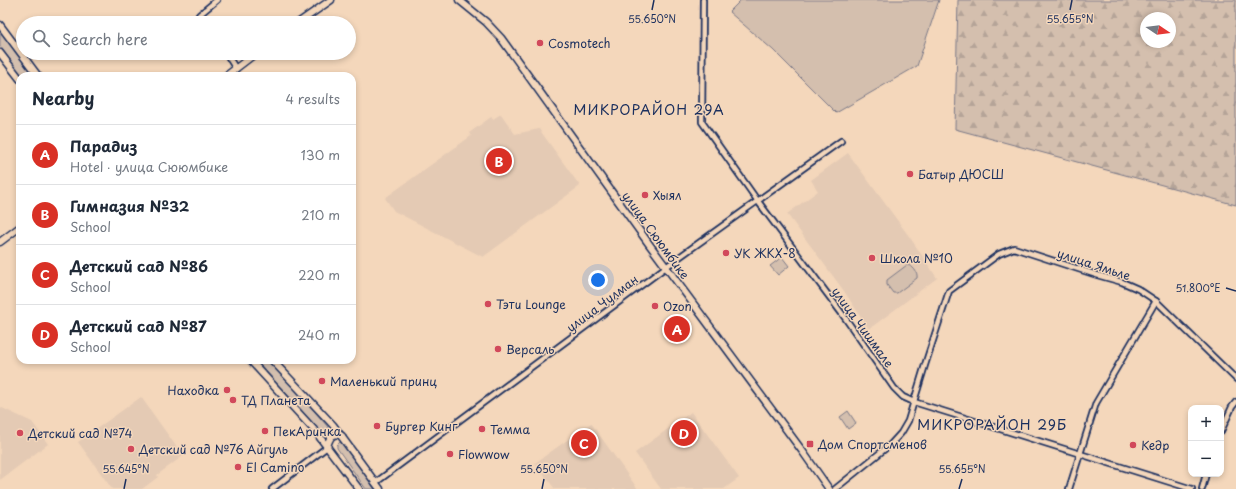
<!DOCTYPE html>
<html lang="en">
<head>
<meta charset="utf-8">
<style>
  :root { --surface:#fff; --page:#f2f2f3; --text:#1f2937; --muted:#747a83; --line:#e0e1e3; --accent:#d93025 }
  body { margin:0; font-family:"Playpen Sans",sans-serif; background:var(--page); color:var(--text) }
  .controls { position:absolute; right:12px; bottom:12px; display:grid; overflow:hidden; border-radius:8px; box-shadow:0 2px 6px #0003 }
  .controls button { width:36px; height:36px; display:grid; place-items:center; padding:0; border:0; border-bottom:1px solid var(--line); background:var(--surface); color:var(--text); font:20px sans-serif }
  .compass { position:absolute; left:1140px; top:12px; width:36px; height:36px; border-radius:50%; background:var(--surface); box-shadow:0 2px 6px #0003; rotate:103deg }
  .you { position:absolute; left:598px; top:280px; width:14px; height:14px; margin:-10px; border:3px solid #fff; border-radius:50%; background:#1a73e8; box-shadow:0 0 0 6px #1a73e833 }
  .badge { display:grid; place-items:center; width:26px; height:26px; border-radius:50%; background:var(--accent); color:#fff; font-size:13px; font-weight:700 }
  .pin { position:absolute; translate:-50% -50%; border:2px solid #fff; box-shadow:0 1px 4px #0006 }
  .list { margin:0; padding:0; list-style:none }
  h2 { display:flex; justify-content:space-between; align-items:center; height:52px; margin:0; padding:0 16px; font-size:17px }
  h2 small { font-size:13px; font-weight:400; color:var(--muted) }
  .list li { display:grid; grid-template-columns:26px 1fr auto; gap:12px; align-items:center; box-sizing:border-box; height:60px; padding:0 16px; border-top:1px solid var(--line) }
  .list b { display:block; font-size:15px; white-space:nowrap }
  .list p { margin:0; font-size:13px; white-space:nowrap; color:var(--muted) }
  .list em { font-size:13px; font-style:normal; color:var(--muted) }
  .icon { flex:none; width:22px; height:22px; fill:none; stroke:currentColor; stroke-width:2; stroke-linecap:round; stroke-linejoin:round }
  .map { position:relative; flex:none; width:1236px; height:489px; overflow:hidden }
  .search { position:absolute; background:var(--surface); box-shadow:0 2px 6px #0003; left:16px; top:16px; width:340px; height:44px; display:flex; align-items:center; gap:10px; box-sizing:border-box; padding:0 14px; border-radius:22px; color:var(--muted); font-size:15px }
  .panel { position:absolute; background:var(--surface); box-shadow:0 2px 6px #0003; left:16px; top:72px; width:340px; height:292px; border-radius:12px }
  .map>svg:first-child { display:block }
  .built { fill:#e4cab4 }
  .green { fill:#d4bfae; stroke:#787786 }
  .forest { fill:url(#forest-firs); stroke:#787786; fill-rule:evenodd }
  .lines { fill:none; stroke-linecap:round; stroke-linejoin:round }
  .street-casing { stroke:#1b2f5e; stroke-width:8 }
  .secondary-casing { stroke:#1b2f5e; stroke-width:9 }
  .street { stroke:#f4d7bb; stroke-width:4.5 }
  .secondary { stroke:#f4d7bb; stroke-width:6 }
  .ticks { fill:none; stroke:#1b2f5e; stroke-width:1.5 }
  .poi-dot { fill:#d1495b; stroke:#f4d7bb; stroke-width:1.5 }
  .labels { text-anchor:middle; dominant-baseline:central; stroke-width:3; stroke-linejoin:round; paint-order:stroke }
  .poi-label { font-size:12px; fill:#1b2f5e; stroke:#f4d7bb; text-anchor:start }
  .street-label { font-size:12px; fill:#1b2f5e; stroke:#f4d7bb }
  .quarter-label { font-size:14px; letter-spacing:1px; fill:#1b2f5e; stroke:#f4d7bb }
  .ticks-label { font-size:10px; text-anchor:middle; fill:#1b2f5e; stroke:#f4d7bb; stroke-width:3; stroke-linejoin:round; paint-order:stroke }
</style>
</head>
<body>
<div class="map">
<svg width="1236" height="489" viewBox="0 0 1236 489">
  <defs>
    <pattern id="forest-firs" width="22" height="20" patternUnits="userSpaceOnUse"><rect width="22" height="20" fill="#d4bfae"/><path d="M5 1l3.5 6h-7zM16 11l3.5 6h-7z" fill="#b5a498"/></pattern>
  </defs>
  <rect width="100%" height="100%" fill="#f4d7bb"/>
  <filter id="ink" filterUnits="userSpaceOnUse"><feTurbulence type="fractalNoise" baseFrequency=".025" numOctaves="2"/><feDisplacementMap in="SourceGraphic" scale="8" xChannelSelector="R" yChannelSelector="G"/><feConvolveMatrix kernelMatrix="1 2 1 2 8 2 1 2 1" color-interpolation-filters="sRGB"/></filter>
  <g filter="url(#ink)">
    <!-- built -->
    <g class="built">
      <polygon points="501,114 515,134 539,129 580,186 483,257 394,211 385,198 471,136 469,133 491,117 493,119"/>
      <polygon points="848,153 911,239 937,278 869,329 844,291 787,214 818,191 811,180"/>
      <polygon points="141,397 183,456 157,475 158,477 142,489 112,489 78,442"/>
      <polygon points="0,407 32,422 48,444 0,480"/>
      <polygon points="691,412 739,478 724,489 661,489 635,453"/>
      <polygon points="591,423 637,488 637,489 555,489 535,463"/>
    </g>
    <!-- green -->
    <g class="green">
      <polygon points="741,0 939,0 917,66 836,113 773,50 729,12"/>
      <polygon points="0,31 33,76 22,76 0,46"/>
      <polygon points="782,257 789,266 778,275 770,266"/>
      <path d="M907,265C913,266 918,272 917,278L897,293H893L887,285V280Z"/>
      <polygon points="256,360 270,360 328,427 330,430 328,433 325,434 322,433"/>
      <polygon points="848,411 856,423 848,429 840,417"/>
      <polygon points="340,442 344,444 375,489 366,489 337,448 337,445"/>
    </g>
    <!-- forest -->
    <path class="forest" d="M958,0H1236V205L955,129ZM1146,18H1170V42H1146Z"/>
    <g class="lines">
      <defs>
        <g id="street">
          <polyline points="703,0 702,122 757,200 843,315 894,388 903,397 914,402 1192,489"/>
          <polyline points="205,23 199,15 217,0"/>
          <polyline points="226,53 236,69"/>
          <polyline points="1221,431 1232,407 1236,402"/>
          <polyline points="375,483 678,258 841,141"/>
          <polyline points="272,489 327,447"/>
          <polyline points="835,489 891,444 901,433 908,421 925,365 949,291 999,254 1014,248 1097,275 1122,282 1138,289 1156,301 1236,379"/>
          <polyline points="1069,489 1096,403 1156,301"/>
          <polyline points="1202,489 1206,474"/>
        </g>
        <g id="secondary">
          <polyline points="459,0 486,22 501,38 649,244 803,452 829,489"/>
          <polyline points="298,23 331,0"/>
          <polyline points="0,25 38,76"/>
          <polyline points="0,53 20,79"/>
          <polyline points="226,76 256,53"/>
          <polyline points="0,242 20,227"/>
          <polyline points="250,360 315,431 359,489"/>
          <polyline points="272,360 333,425 380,489"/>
          <path d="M327,447C329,438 333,431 342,436"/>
        </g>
      </defs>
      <!-- street casing -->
      <use href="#street" class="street-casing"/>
      <!-- secondary casing -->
      <use href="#secondary" class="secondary-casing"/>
      <!-- street -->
      <use href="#street" class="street"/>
      <!-- secondary -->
      <use href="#secondary" class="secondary"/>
    </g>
  </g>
  <!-- ticks -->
  <path class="ticks" d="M652,10L654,0M1070,10L1072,0M1226,288L1236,291M124,489L126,479M542,489L544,479M959,489L962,479"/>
  <!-- markers -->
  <g class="poi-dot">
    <circle cx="540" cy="43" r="4"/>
    <circle cx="910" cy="174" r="4"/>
    <circle cx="645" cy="195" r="4"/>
    <circle cx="726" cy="253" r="4"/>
    <circle cx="872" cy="258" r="4"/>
    <circle cx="488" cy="304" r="4"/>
    <circle cx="655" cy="306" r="4"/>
    <circle cx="498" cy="349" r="4"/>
    <circle cx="322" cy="381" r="4"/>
    <circle cx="227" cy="390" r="4"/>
    <circle cx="233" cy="400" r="4"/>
    <circle cx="377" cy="426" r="4"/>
    <circle cx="482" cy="429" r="4"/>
    <circle cx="265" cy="431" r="4"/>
    <circle cx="20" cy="433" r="4"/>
    <rect x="806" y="440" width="8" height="8" rx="2"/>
    <circle cx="1133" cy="445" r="4"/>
    <circle cx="131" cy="449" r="4"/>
    <circle cx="450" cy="454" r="4"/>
    <circle cx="238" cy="467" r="4"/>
  </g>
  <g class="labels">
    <!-- poi labels -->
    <g class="poi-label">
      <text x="548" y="43">Cosmotech</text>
      <text x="918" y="174">Батыр ДЮСШ</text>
      <text x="653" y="195">Хыял</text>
      <text x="734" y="253">УК ЖКХ-8</text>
      <text x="880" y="258">Школа №10</text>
      <text x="496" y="304">Тэти Lounge</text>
      <text x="663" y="306">Ozon</text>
      <text x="506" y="349">Версаль</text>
      <text x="330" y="381">Маленький принц</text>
      <text x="219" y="390" text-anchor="end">Находка</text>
      <text x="241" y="400">ТД Планета</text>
      <text x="385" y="426">Бургер Кинг</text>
      <text x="490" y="429">Темма</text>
      <text x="273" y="431">ПекАринка</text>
      <text x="28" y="433">Детский сад №74</text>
      <text x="818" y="444">Дом Спортсменов</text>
      <text x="1141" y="445">Кедр</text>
      <text x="139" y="449">Детский сад №76 Айгуль</text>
      <text x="458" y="454">Flowwow</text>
      <text x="246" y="467">El Camino</text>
    </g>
    <!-- street labels -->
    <g class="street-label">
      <text transform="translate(656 235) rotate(54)">улица Сююмбике</text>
      <text transform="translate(1094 264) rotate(18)">улица Ямьле</text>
      <text transform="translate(602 303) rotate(-37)">улица Чулман</text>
      <text transform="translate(863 327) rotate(54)">улица Чишмале</text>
    </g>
    <!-- quarter labels -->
    <g class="quarter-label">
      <text x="649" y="109">МИКРОРАЙОН 29А</text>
      <text x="992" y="424">МИКРОРАЙОН 29Б</text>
    </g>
  </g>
  <g class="ticks-label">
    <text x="652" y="23">55.650°N</text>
    <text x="1070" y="23">55.655°N</text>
    <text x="1198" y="292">51.800°E</text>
    <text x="126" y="473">55.645°N</text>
    <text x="544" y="473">55.650°N</text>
    <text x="962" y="473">55.655°N</text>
  </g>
</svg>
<div class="controls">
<button>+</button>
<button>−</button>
</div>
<svg class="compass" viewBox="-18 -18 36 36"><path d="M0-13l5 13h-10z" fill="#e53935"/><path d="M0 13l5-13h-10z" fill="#747a83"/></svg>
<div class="you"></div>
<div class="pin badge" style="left:677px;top:329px">A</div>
<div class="pin badge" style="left:499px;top:161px">B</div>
<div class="pin badge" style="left:584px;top:443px">C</div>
<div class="pin badge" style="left:684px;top:433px">D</div>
<div class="search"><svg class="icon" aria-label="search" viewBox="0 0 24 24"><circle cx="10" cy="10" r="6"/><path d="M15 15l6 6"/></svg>Search here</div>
<section class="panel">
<h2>Nearby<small>4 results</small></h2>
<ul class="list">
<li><span class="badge">A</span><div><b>Парадиз</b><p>Hotel · улица Сююмбике</p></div><em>130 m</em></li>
<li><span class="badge">B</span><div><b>Гимназия №32</b><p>School</p></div><em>210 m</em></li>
<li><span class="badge">C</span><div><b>Детский сад №86</b><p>School</p></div><em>220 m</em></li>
<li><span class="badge">D</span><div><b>Детский сад №87</b><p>School</p></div><em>240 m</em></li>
</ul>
</section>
</div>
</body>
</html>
